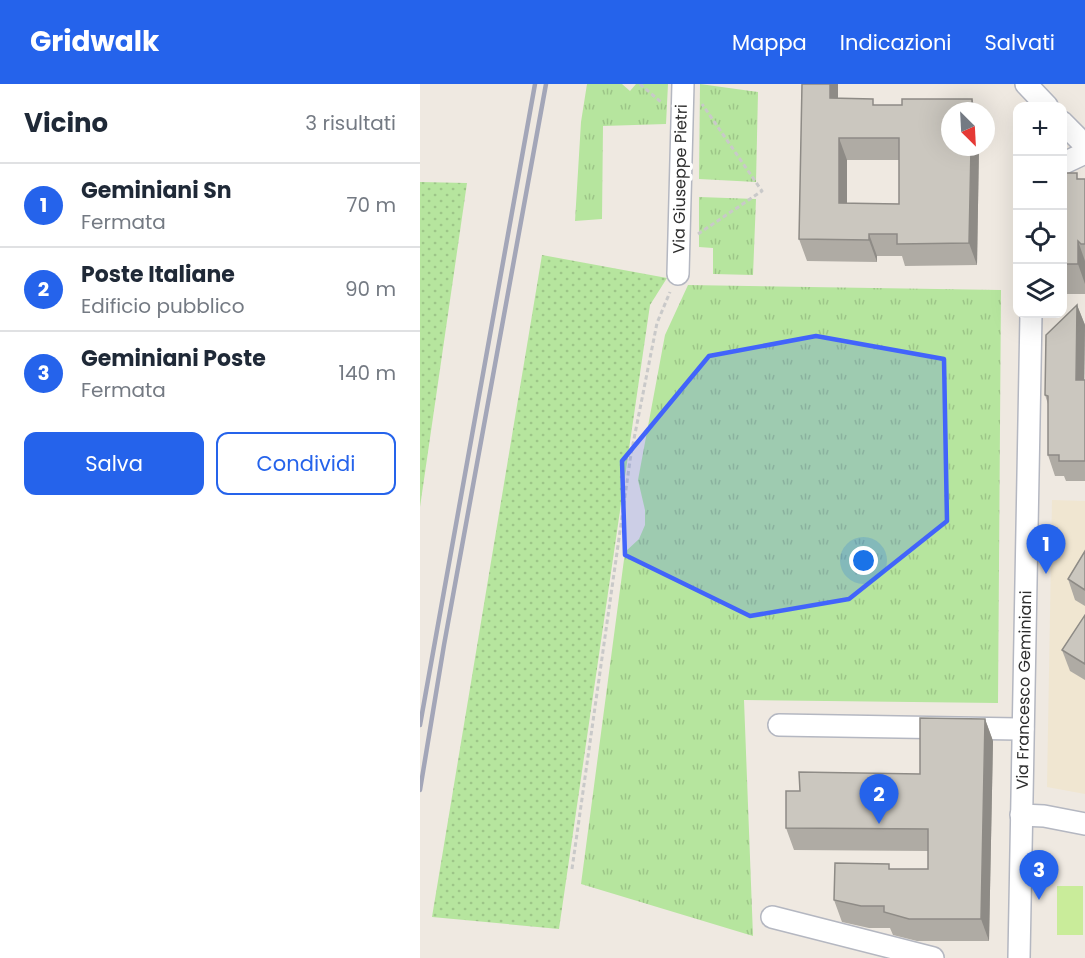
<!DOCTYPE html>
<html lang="it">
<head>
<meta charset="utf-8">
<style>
  :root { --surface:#fff; --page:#f2f2f3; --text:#1f2937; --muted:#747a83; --line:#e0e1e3; --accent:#2563eb }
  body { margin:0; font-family:Poppins,sans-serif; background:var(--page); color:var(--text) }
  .controls { position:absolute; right:18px; top:18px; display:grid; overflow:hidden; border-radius:12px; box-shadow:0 6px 24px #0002 }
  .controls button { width:54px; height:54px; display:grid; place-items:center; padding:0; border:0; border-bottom:2px solid var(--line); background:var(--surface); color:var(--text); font:30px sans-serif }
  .compass { position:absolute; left:521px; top:18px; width:54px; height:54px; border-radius:50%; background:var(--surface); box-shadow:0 6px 24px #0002; rotate:156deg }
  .you { position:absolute; left:444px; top:477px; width:21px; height:21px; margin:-15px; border:4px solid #fff; border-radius:50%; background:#1a73e8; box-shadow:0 0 0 9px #1a73e833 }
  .badge { display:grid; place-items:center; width:39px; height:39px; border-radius:50%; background:var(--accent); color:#fff; font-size:20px; font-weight:700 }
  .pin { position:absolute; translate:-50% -50px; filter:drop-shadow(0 2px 3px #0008) }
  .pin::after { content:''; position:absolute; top:32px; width:21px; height:18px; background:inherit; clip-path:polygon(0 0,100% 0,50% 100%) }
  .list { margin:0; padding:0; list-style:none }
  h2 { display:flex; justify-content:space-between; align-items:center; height:78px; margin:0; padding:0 24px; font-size:26px }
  h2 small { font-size:20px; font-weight:400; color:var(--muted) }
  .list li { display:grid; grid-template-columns:39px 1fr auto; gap:18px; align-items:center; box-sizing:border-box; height:84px; padding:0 24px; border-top:2px solid var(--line) }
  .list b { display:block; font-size:22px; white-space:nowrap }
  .list p { margin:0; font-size:20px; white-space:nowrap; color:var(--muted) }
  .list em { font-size:20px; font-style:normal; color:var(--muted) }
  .actions { display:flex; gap:12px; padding:18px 24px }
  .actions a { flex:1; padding:14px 0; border:2px solid var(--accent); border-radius:12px; text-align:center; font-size:21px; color:var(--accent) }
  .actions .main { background:var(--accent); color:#fff }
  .icon { flex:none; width:33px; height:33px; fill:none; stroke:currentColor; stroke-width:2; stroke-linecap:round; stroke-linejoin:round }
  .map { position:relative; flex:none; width:665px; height:874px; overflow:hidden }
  header { display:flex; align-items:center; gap:36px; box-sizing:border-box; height:84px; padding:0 30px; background:var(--accent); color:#fff }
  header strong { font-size:28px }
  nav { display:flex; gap:33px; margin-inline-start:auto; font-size:21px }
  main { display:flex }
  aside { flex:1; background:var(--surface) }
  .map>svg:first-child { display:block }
  .education { fill:#f0e6d1 }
  .grass { fill:url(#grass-tufts) }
  .park { fill:url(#park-dots) }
  .pitch { fill:#c9ec9a }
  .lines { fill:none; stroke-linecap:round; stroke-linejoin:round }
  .minor-casing { stroke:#b4b7c1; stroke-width:24 }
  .path { stroke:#c9c9c9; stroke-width:3; stroke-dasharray:4.5 3; stroke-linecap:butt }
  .minor { stroke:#fff; stroke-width:21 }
  .rail { stroke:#a3a6b8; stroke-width:4.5 }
  .wall { fill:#afaba4; fill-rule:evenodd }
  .shaded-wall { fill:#8e8b86 }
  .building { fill:#cbc7bf; stroke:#8e8b86; stroke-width:1.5; fill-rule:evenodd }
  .marked { fill:#4264fb; fill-opacity:0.2; stroke:#4264fb; stroke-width:4.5; stroke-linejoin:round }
  .labels { text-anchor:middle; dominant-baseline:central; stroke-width:6; stroke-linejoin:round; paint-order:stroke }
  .street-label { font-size:16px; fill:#2e2e2e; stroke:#fff }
</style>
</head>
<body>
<header>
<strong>Gridwalk</strong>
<nav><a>Mappa</a><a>Indicazioni</a><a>Salvati</a></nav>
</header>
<main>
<aside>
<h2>Vicino<small>3 risultati</small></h2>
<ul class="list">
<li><span class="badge">1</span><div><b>Geminiani Sn</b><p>Fermata</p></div><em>70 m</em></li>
<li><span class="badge">2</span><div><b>Poste Italiane</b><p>Edificio pubblico</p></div><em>90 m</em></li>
<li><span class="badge">3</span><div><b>Geminiani Poste</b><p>Fermata</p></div><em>140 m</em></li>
</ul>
<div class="actions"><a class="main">Salva</a><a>Condividi</a></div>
</aside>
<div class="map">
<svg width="665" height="874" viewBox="0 0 665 874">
  <defs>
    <pattern id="grass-tufts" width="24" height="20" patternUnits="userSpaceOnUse" patternTransform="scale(1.5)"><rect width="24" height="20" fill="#b6e59e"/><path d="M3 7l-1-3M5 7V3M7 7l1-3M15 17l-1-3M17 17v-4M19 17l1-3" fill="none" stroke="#9dc588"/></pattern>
    <pattern id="park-dots" width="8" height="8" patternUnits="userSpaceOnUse" patternTransform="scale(1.5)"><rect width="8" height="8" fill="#b6e59e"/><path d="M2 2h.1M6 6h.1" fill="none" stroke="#9dc588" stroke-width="1.8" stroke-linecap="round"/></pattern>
  </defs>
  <rect width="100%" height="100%" fill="#efe9e1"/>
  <!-- education -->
  <polygon class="education" points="632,416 665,417 665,710 627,703"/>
  <!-- grass -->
  <g class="grass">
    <polygon points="167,0 202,0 210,7 216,0 248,0 246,40 183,42 182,135 155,137 161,38"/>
    <polygon points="280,0 338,8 336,98 279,95"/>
    <polygon points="279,113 336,115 333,191 293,190 293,164 279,163"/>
    <polygon points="268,201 581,206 578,619 324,616 333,852 161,800 205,468 219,455 225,441 225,426 218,396 245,251"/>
  </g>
  <!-- park -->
  <g class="park">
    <polygon points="0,98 47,99 0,423"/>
    <polygon points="122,171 247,194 230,221 139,845 12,833"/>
  </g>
  <!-- pitch -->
  <rect class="pitch" x="637" y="802" width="26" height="49"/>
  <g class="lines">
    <defs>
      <g id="minor">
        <polyline points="606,0 627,22"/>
        <polyline points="642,38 665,61"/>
        <polyline points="642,80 665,69"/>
        <polyline points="258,190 263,0"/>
        <polyline points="359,641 603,645"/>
        <polyline points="601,731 624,732 665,740"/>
        <polyline points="352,833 513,874"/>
        <polyline points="599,874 611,230"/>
      </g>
    </defs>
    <!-- minor casing -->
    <use href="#minor" class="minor-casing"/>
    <!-- path -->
    <g class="path">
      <polyline points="220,0 242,19"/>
      <polyline points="278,150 342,107 282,20"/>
      <polyline points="152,785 211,370 237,239 250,208"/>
    </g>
    <!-- minor -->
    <use href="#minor" class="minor"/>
    <!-- rail -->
    <g class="rail">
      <polyline points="0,641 115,0"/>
      <polyline points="0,706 24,561 126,0"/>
    </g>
  </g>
  <!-- wall -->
  <g class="wall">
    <path d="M382,0H418V14L455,21H482L552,15L556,27H530V63H559L557,181L485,182L482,172H457V178L387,177L379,155ZM427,76H479V120L427,119Z"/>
    <polygon points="642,89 659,95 665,95 665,210 646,210 642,201"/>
    <polygon points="657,221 665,241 664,296 665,296 665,397 646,397 644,392 635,392 628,371 628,320 625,311"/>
    <polygon points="665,467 665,522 655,516 648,495"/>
    <polygon points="665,531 665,596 650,587 642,566"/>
    <polygon points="565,635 573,657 569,857 497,857 473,851 470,844 449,844 422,838 414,816 471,785 508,785 508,767 374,766 366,744 380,707 500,690"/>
  </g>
  <!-- shaded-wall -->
  <g class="shaded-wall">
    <polygon points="410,0 418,0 418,36 410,14"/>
    <polygon points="552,15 556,27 552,27"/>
    <polygon points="419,54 427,76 427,141 419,119"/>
    <polygon points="551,63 559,63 557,181 549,159"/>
    <polygon points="449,150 457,172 457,178 449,156"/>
    <polygon points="658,157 665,177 665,200 658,180"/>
    <polygon points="657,221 665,241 664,316 656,296"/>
    <polygon points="565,635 573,657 569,857 561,835"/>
  </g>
  <!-- building -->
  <g class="building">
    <path d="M382,0H410V14L453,15V21H482V15H552V27H530V63H551L549,159L477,160V150H449V156L379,155ZM419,54H479V120L419,119Z"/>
    <polygon points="642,89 657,89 657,95 665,95 665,160 661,160 658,157 658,180 642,180"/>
    <polygon points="657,221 656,296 665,296 665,377 639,377 639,371 628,371 628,312 625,311 626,251"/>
    <polygon points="665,467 665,506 648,495"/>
    <polygon points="665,531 665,580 642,566"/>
    <polygon points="500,634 565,635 561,835 489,835 464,828 464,822 441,822 414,816 415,779 469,780 469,785 508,785 508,745 366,744 366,707 380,707 379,688 500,690"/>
  </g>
  <!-- marked area -->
  <path class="marked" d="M396,252L524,275L527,437L429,515L330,532L205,471L202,377L289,272Z"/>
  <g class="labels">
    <!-- street labels -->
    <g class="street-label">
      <text transform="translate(260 95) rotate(-89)">Via Giuseppe Pietri</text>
      <text transform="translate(604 606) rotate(-89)">Via Francesco Geminiani</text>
    </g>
  </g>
</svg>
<div class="controls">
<button>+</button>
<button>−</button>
<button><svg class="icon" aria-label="locate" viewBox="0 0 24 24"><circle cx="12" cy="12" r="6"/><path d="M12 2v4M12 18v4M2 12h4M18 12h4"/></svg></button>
<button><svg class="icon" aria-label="layers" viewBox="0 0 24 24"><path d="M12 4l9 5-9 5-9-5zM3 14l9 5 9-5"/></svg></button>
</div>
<svg class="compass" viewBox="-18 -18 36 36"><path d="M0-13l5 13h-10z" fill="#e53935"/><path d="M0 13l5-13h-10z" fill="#747a83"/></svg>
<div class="you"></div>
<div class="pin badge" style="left:626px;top:490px">1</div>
<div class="pin badge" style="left:459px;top:740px">2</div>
<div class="pin badge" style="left:619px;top:816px">3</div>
</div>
</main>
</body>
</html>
